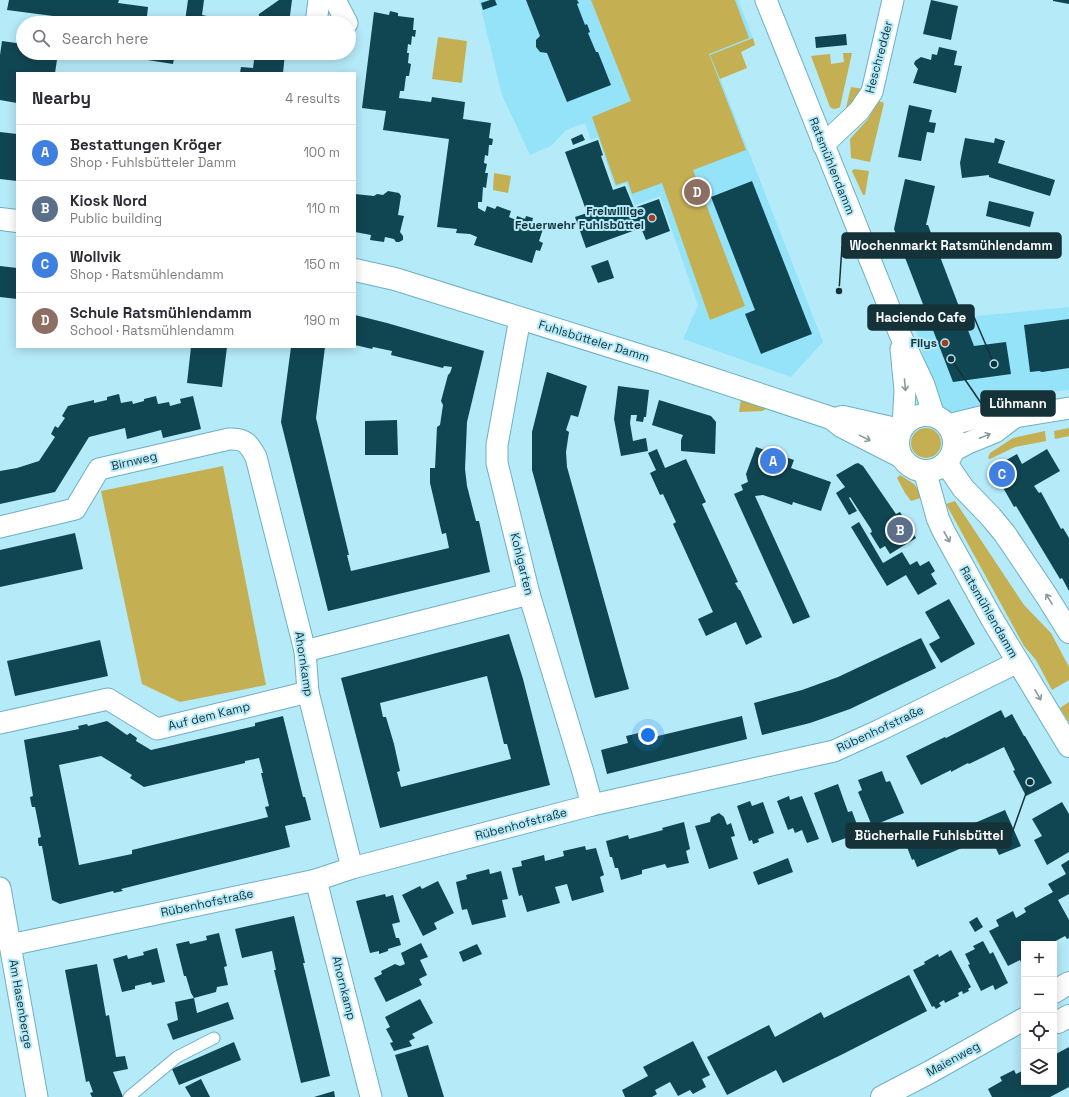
<!DOCTYPE html>
<html lang="en">
<head>
<meta charset="utf-8">
<style>
  :root { --surface:#fff; --page:#f7f7f7; --text:#2b2b33; --muted:#7c7c81; --line:#e1e1e2; --accent:#a43d1d }
  body { margin:0; font-family:"Space Grotesk",sans-serif; background:var(--page); color:var(--text) }
  .controls { position:absolute; right:12px; bottom:12px; display:grid; overflow:hidden; border-radius:0px; box-shadow:0 2px 10px #0003 }
  .controls button { width:36px; height:36px; display:grid; place-items:center; padding:0; border:0; border-bottom:1px solid var(--line); background:var(--surface); color:var(--text); font:20px sans-serif }
  .you { position:absolute; left:648px; top:735px; width:14px; height:14px; margin:-10px; border:3px solid #fff; border-radius:50%; background:#1a73e8; box-shadow:0 0 0 6px #1a73e833 }
  .badge { display:grid; place-items:center; width:26px; height:26px; border-radius:50%; background:var(--accent); color:#fff; font-size:13px; font-weight:700 }
  .pin { position:absolute; translate:-50% -50%; border:2px solid #fff; box-shadow:0 1px 4px #0006 }
  .list { margin:0; padding:0; list-style:none }
  h2 { display:flex; justify-content:space-between; align-items:center; height:52px; margin:0; padding:0 16px; font-size:17px }
  h2 small { font-size:13px; font-weight:400; color:var(--muted) }
  .list li { display:grid; grid-template-columns:26px 1fr auto; gap:12px; align-items:center; box-sizing:border-box; height:56px; padding:0 16px; border-top:1px solid var(--line) }
  .list b { display:block; font-size:15px; white-space:nowrap }
  .list p { margin:0; font-size:13px; white-space:nowrap; color:var(--muted) }
  .list em { font-size:13px; font-style:normal; color:var(--muted) }
  .icon { flex:none; width:22px; height:22px; fill:none; stroke:currentColor; stroke-width:2; stroke-linecap:round; stroke-linejoin:round }
  .map { position:relative; flex:none; width:1069px; height:1097px; overflow:hidden }
  .search { position:absolute; background:var(--surface); box-shadow:0 2px 10px #0003; left:16px; top:16px; width:340px; height:44px; display:flex; align-items:center; gap:10px; box-sizing:border-box; padding:0 14px; border-radius:22px; color:var(--muted); font-size:15px }
  .panel { position:absolute; background:var(--surface); box-shadow:0 2px 10px #0003; left:16px; top:72px; width:340px; height:276px; border-radius:0px }
  .map>svg:first-child { display:block }
  .built { fill:#95e3f9 }
  .green { fill:#c4af53 }
  .building { fill:#104652; fill-rule:evenodd }
  .lines { fill:none; stroke-linecap:round; stroke-linejoin:round }
  .lane-casing { stroke:#6db0c2; stroke-width:13 }
  .street-casing { stroke:#6db0c2; stroke-width:23 }
  .secondary-casing { stroke:#6db0c2; stroke-width:24 }
  .lane { stroke:#fff; stroke-width:11 }
  .street { stroke:#fff; stroke-width:21 }
  .secondary { stroke:#fff; stroke-width:22 }
  .oneway { stroke:#8a989c }
  .poi-dot { fill:#a43d1d; stroke:#b5eaf9; stroke-width:1.5 }
  .labels { text-anchor:middle; dominant-baseline:central; stroke-width:4; stroke-linejoin:round; paint-order:stroke }
  .street-label { font-size:12px; fill:#163239; stroke:#b5eaf9 }
  .poi-label { font-size:12px; font-weight:bold; fill:#163239; stroke:#b5eaf9; text-anchor:end }
  .leader { fill:none; stroke:#163239; stroke-width:1.5 }
  .callout-dot { fill:#163239; stroke:#b5eaf9; stroke-width:1.5 }
  .callout { fill:#163239; stroke:#163239; stroke-width:1.5 }
  .callout-label { font-size:13px; text-anchor:middle; font-weight:bold; fill:#fff }
</style>
</head>
<body>
<div class="map">
<svg width="1069" height="1097" viewBox="0 0 1069 1097">
  <rect width="100%" height="100%" fill="#b5eaf9"/>
  <!-- built -->
  <g class="built">
    <polygon points="479,0 738,0 753,38 711,55 823,342 791,377 683,339 698,305 660,196 635,205 626,183 615,187 598,137 591,140 585,123 566,130 551,146 530,155 502,95"/>
    <polygon points="1069,307 1069,390 1051,392 1046,399 971,415 963,415 952,412 939,405 936,400 914,322"/>
  </g>
  <!-- green -->
  <g class="green">
    <polygon points="591,0 735,0 749,38 709,54 746,150 693,170 745,306 710,320 662,183 632,194 628,181 616,185 592,117 631,101"/>
    <polygon points="438,37 467,41 462,83 432,79"/>
    <polygon points="753,38 755,45 741,52 747,68 720,79 710,55"/>
    <path d="M843,53H852L840,107C837,109 833,110 830,107L811,56L830,54L831,64L844,62Z"/>
    <polygon points="851,87 864,89 845,112"/>
    <polygon points="879,101 884,103 870,162 851,158 850,139 868,119"/>
    <polygon points="854,169 869,171 865,195 863,195 852,171"/>
    <polygon points="494,173 511,176 508,193 493,190"/>
    <polygon points="741,399 768,408 762,411 739,412"/>
    <polygon points="1069,428 1069,436 1055,439 1054,431"/>
    <circle cx="926" cy="443" r="15"/>
    <polygon points="1045,431 1046,441 1015,447 990,459 988,458 990,453 1013,438"/>
    <polygon points="223,466 266,685 180,702 142,684 101,491"/>
    <polygon points="900,475 914,484 924,497 911,501 905,493 897,478"/>
    <polygon points="955,501 1024,605 1051,633 1069,667 1069,680 1052,690 1036,660 1024,646 946,504"/>
    <polygon points="1069,702 1069,722 1060,708"/>
  </g>
  <!-- building -->
  <g class="building">
    <polygon points="9,0 119,0 118,3 148,7 147,16 179,21 179,23 75,23 76,19 7,10"/>
    <polygon points="188,0 204,0 202,15 207,16 206,23 185,21"/>
    <polygon points="279,0 292,0 289,23 258,23 259,14"/>
    <polygon points="490,0 495,0 497,5 483,10 481,3"/>
    <polygon points="526,0 577,0 579,3 577,4 585,25 587,24 590,32 588,33 596,52 598,52 611,85 567,102 547,53 540,52 536,47 536,40 540,36"/>
    <polygon points="931,0 958,6 951,40 923,34"/>
    <polygon points="1053,0 1069,0 1069,4 1053,1"/>
    <polygon points="390,11 398,13 398,16 414,18 413,30 416,30 415,37 412,36 411,45 408,44 407,53 409,53 408,63 411,64 409,76 406,76 404,91 400,91 399,98 431,102 432,97 465,102 463,119 491,123 489,138 493,139 492,145 489,145 488,156 485,155 484,163 487,164 485,173 488,173 486,188 483,187 482,202 478,202 478,208 485,212 487,206 495,209 497,206 511,211 509,217 516,220 517,216 525,219 526,216 533,218 532,222 544,226 539,241 543,243 540,251 536,250 532,263 474,245 477,237 470,234 456,233 457,229 437,227 449,139 383,130 386,111 362,108 374,12 389,15"/>
    <polygon points="846,34 847,45 816,48 815,37"/>
    <polygon points="2,41 23,44 23,53 58,53 55,73 17,73 17,103 0,100 0,55"/>
    <polygon points="939,47 957,51 954,65 962,66 956,93 913,83 918,69 914,64 915,61 921,57 931,60 932,54 937,55"/>
    <polygon points="142,53 175,53 173,64 141,59"/>
    <polygon points="255,53 285,53 283,73 240,73 241,67 253,68"/>
    <polygon points="909,105 932,110 929,122 936,123 934,133 927,132 921,161 898,157"/>
    <polygon points="0,132 17,134 17,181 0,179"/>
    <polygon points="582,134 585,140 573,145 571,139"/>
    <polygon points="965,138 994,143 995,138 1005,141 998,163 1055,180 1050,196 989,177 989,175 962,178 960,163"/>
    <polygon points="598,140 603,155 601,156 613,190 625,186 634,208 659,199 670,231 646,240 641,228 586,248 575,217 587,213 565,152"/>
    <polygon points="905,179 935,186 926,225 928,225 974,346 1006,342 1011,374 953,382 894,229"/>
    <polygon points="752,181 812,334 761,354 745,314 755,310 711,197"/>
    <polygon points="388,191 399,193 401,196 398,215 404,216 400,232 403,236 403,240 399,242 396,242 394,239 385,237 384,242 370,240 371,235 355,232 355,194 374,196 377,194 383,195"/>
    <polygon points="989,201 1034,212 1030,227 986,216"/>
    <polygon points="608,260 614,278 598,283 591,266"/>
    <polygon points="0,266 17,268 17,299 0,297"/>
    <polygon points="355,315 387,323 484,351 467,422 465,469 467,486 476,521 479,521 490,572 328,611 281,422 291,347 325,347 316,418 349,555 347,555 351,571 449,548 446,533 442,534 430,483 430,468 435,468 437,427 440,425 443,405 441,401 448,375 450,373 452,367 444,366 443,368 391,355 392,351 373,347 372,349 355,345"/>
    <polygon points="1069,319 1069,368 1042,372 1039,371 1030,372 1024,325"/>
    <polygon points="191,347 227,347 222,387 187,383"/>
    <polygon points="547,372 587,386 578,417 571,415 566,430 569,432 566,452 567,467 629,689 595,698 532,470 532,432"/>
    <polygon points="618,386 649,390 646,417 644,417 643,422 636,421 637,415 631,415 630,423 633,441 646,438 648,451 621,456 614,419"/>
    <polygon points="119,394 121,403 132,401 133,404 144,401 144,399 156,396 158,404 169,402 170,406 181,403 180,399 193,396 201,429 163,438 161,430 127,439 125,428 89,437 55,492 0,504 0,471 17,468 39,461 55,437 51,434 55,426 58,428 65,418 62,416 68,406 94,400 94,403 107,400 107,397"/>
    <polygon points="659,400 711,416 716,422 715,454 681,451 681,440 683,435 652,425"/>
    <polygon points="397,420 398,455 365,455 365,421"/>
    <polygon points="756,447 794,460 791,468 831,482 821,511 793,502 792,505 763,495 755,496 810,617 793,624 734,494 743,490 741,485 748,482 746,474"/>
    <polygon points="657,449 665,468 686,459 706,502 702,504 738,582 735,583 739,590 740,590 762,637 746,645 736,622 706,636 698,619 713,612 673,524 676,522 663,494 660,495 650,473 656,470 648,453"/>
    <polygon points="1047,449 1060,471 1034,486 1039,493 1041,492 1061,529 1063,528 1069,538 1069,591 1062,578 1060,579 1016,506 1014,507 992,468 1017,454 1022,464"/>
    <polygon points="858,463 863,466 896,514 900,512 916,538 890,554 885,546 880,549 870,533 872,532 871,529 850,497 849,498 857,511 849,515 836,493 845,487 836,475 855,464"/>
    <polygon points="859,522 883,563 902,552 910,565 917,561 920,566 929,561 935,571 931,574 937,584 918,595 906,575 887,586 851,527"/>
    <polygon points="75,533 83,569 0,587 0,550"/>
    <polygon points="949,599 975,644 941,663 929,644 940,638 925,612"/>
    <path d="M509,634L523,679L550,785L380,828L341,678ZM487,676L504,744H507L511,759L401,787L397,772L400,771L394,744L386,717H383L380,703Z"/>
    <polygon points="921,638 936,668 850,709 810,723 762,735 754,703 802,690 838,677"/>
    <polygon points="100,640 108,676 15,696 7,661"/>
    <polygon points="1001,710 1005,718 1012,714 1024,736 1025,736 1052,783 1026,796 1013,771 1015,770 1004,747 969,764 968,763 951,772 951,770 921,785 906,756 945,737 946,738"/>
    <path d="M283,716L303,797H305L311,820L285,826L290,847L121,889L123,891L118,892L114,893L113,891L60,904L52,900L42,846H39L38,842V838L41,837L35,807H32L31,803L30,797L33,796L24,740L79,729L78,726L87,724L88,726L107,721L127,735L130,733L137,738L136,741L151,750L255,726V723ZM101,756L132,775L130,778L144,787L245,763V761L259,758L263,773H261L269,806L265,807L268,817L132,850V854L79,865L59,765Z"/>
    <polygon points="742,716 747,739 607,774 601,750 628,743 626,736 639,733 641,740"/>
    <polygon points="882,771 886,782 890,781 904,813 872,826 858,792 862,790 858,780"/>
    <polygon points="838,784 848,812 852,811 860,833 832,843 814,793"/>
    <polygon points="789,796 790,800 802,796 819,839 807,843 802,830 795,833 793,828 788,830 777,801"/>
    <polygon points="750,801 752,806 763,802 774,833 758,839 759,842 753,844 752,840 749,841 737,806"/>
    <polygon points="1062,802 1069,814 1069,852 1047,865 1034,840 1042,836 1032,819"/>
    <polygon points="1005,810 1021,846 999,855 990,836 917,867 914,859 912,860 907,847 909,846 905,837 912,834 918,846 925,843 922,837 932,833 935,840"/>
    <polygon points="719,813 724,817 727,825 731,823 735,836 731,837 738,859 709,869 695,826 710,822 711,817"/>
    <polygon points="684,822 690,849 686,851 689,863 667,868 665,864 642,870 642,874 621,880 618,868 615,868 612,857 610,857 606,841 628,835 629,839 663,830 662,828"/>
    <polygon points="585,846 586,850 596,848 604,875 600,877 604,892 572,901 567,884 555,887 560,903 527,912 522,895 519,896 512,868 522,866 521,861 544,855 545,861 564,856 563,851"/>
    <polygon points="788,858 793,872 758,885 753,872"/>
    <polygon points="1069,860 1069,894 1058,900 1069,920 1069,938 1067,939 1065,936 1052,943 1053,944 1024,944 1024,963 1022,965 1020,960 1008,966 989,931 999,926 996,920 1013,911 1016,918 1026,912 1024,908 1053,892 1048,884 1066,874 1061,865"/>
    <polygon points="489,869 490,874 501,871 508,899 502,900 506,917 472,925 467,909 462,910 456,882 467,879 466,875"/>
    <polygon points="438,881 454,913 434,923 437,929 423,936 402,895 420,886 422,889"/>
    <polygon points="385,894 386,897 393,895 400,922 392,924 396,938 399,938 401,945 388,949 388,951 379,954 379,951 370,953 356,901"/>
    <polygon points="294,916 305,963 303,963 330,1076 301,1083 274,970 276,970 272,951 242,958 235,929"/>
    <polygon points="977,917 983,927 975,932 969,922"/>
    <polygon points="219,933 227,966 224,967 228,985 217,987 216,992 194,998 197,1013 228,1002 234,1019 173,1040 167,1024 178,1020 175,1002 194,998 191,993 186,976 184,976 176,944 189,941 190,944 207,940 206,936"/>
    <polygon points="983,941 990,954 993,952 1008,983 995,990 993,985 981,991 968,965 970,964 965,954 975,949 973,946"/>
    <polygon points="421,943 428,957 420,960 427,975 419,979 422,985 386,1002 374,978 382,974 381,971 395,964 400,966 405,964 401,953"/>
    <polygon points="477,944 482,954 463,962 459,952"/>
    <polygon points="157,948 165,982 152,985 151,982 135,986 135,989 122,992 113,959 127,955 128,959 144,955 143,952"/>
    <polygon points="951,950 971,987 968,989 969,991 963,994 962,991 958,993 959,996 945,1003 944,1000 939,1003 941,1006 936,1009 934,1006 932,1007 913,970 925,964 924,962 938,954 939,957"/>
    <polygon points="97,964 106,1016 109,1015 116,1057 125,1056 128,1069 113,1072 123,1097 92,1097 90,1093 93,1092 89,1081 86,1082 65,970"/>
    <polygon points="909,975 927,1011 843,1054 783,1083 776,1070 727,1095 707,1057 769,1025 775,1037 821,1012 824,1018"/>
    <polygon points="420,999 433,1023 412,1034 415,1038 409,1041 412,1046 394,1051 390,1043 393,1042 386,1029 390,1027 385,1017"/>
    <polygon points="693,1041 710,1075 702,1079 706,1087 693,1094 690,1090 678,1096 670,1082 655,1090 657,1094 652,1097 625,1097 622,1090 648,1076 643,1067"/>
    <polygon points="234,1042 241,1060 179,1085 172,1069"/>
    <polygon points="428,1045 444,1097 408,1097 395,1055"/>
    <polygon points="1069,1047 1069,1087 1050,1097 992,1097 988,1089 1002,1081 1000,1077 1014,1070 1016,1074 1024,1070 1024,1082 1054,1082 1054,1055"/>
    <polygon points="201,1079 210,1097 191,1097 185,1087"/>
    <polygon points="334,1091 335,1097 314,1097"/>
  </g>
  <g class="lines">
    <defs>
      <polyline id="lane" points="129,1097 177,1057 214,1038"/>
      <g id="street">
        <polyline points="335,0 347,23"/>
        <polyline points="766,0 899,332 924,385 934,416"/>
        <polyline points="316,23 319,0"/>
        <polyline points="823,145 859,111 872,92 893,0"/>
        <polyline points="520,318 497,445 497,463 529,594 583,772 592,805"/>
        <polyline points="901,349 905,390 903,426"/>
        <polyline points="948,425 989,415 1015,417 1069,408"/>
        <polyline points="953,451 968,443 995,432 1015,417"/>
        <path d="M0,527L75,509L99,469L229,439C245,438 249,444 256,457L305,651L308,692L352,868"/>
        <polyline points="305,651 529,594"/>
        <polyline points="0,723 108,699 157,729 308,692"/>
        <polyline points="316,880 371,1097"/>
        <polyline points="0,888 37,1097"/>
        <polyline points="10,945 316,880 352,868 592,805 834,751 880,730 1018,662"/>
      </g>
      <g id="secondary">
        <polyline points="0,219 17,221"/>
        <polyline points="355,270 395,279 667,364 831,418 841,426 900,456"/>
        <circle cx="926" cy="443" r="28"/>
        <polyline points="839,418 843,417 900,430"/>
        <polyline points="946,463 963,488 991,517 1005,534 1046,595 1069,632"/>
        <polyline points="925,472 938,519 944,532 992,619 1069,746"/>
        <polyline points="1054,992 1069,983"/>
        <polyline points="1054,1021 1058,1022 1069,1016"/>
        <polyline points="882,1097 930,1072 1024,1019"/>
      </g>
    </defs>
    <!-- lane casing -->
    <use href="#lane" class="lane-casing"/>
    <!-- street casing -->
    <use href="#street" class="street-casing"/>
    <!-- secondary casing -->
    <use href="#secondary" class="secondary-casing"/>
    <!-- lane -->
    <use href="#lane" class="lane"/>
    <!-- street -->
    <use href="#street" class="street"/>
    <!-- secondary -->
    <use href="#secondary" class="secondary"/>
  </g>
  <!-- one-way arrows -->
  <defs><path id="oneway-shaft" d="M-6 0H5M1.5-3L5.5 0L1.5 3" fill="none" stroke-width="1.6" stroke-linecap="round" stroke-linejoin="round"/></defs>
  <g class="oneway">
    <use href="#oneway-shaft" transform="translate(905 385) rotate(85)"/>
    <use href="#oneway-shaft" transform="translate(985 436) rotate(-22)"/>
    <use href="#oneway-shaft" transform="translate(865 438) rotate(26)"/>
    <use href="#oneway-shaft" transform="translate(947 537) rotate(61)"/>
    <use href="#oneway-shaft" transform="translate(1049 599) rotate(-121)"/>
    <use href="#oneway-shaft" transform="translate(1038 695) rotate(60)"/>
  </g>
  <!-- markers -->
  <g class="poi-dot">
    <circle cx="652" cy="218" r="4"/>
    <circle cx="945" cy="343" r="4"/>
  </g>
  <g class="labels">
    <!-- street labels -->
    <g class="street-label">
      <text transform="translate(879 57) rotate(-75)">Heschredder</text>
      <text transform="translate(832 166) rotate(68)">Ratsmühlendamm</text>
      <text transform="translate(594 341) rotate(17)">Fuhlsbütteler Damm</text>
      <text transform="translate(134 461) rotate(-13)">Birnweg</text>
      <text transform="translate(522 564) rotate(76)">Kohlgarten</text>
      <text transform="translate(989 612) rotate(60)">Ratsmühlendamm</text>
      <text transform="translate(304 664) rotate(81)">Ahornkamp</text>
      <text transform="translate(209 716) rotate(-14)">Auf dem Kamp</text>
      <text transform="translate(880 729) rotate(-25)">Rübenhofstraße</text>
      <text transform="translate(521 824) rotate(-15)">Rübenhofstraße</text>
      <text transform="translate(207 903) rotate(-12)">Rübenhofstraße</text>
      <text transform="translate(344 988) rotate(76)">Ahornkamp</text>
      <text transform="translate(21 1004) rotate(80)">Am Hasenberge</text>
      <text transform="translate(953 1059) rotate(-29)">Maienweg</text>
    </g>
    <!-- poi labels -->
    <g class="poi-label">
      <text x="644" y="211">Freiwillige<tspan x="644" dy="14">Feuerwehr Fuhlsbüttel</tspan></text>
      <text x="937" y="343">Filys</text>
    </g>
  </g>
  <!-- callouts -->
  <path class="leader" d="M839 291L842 246M994 364L974 317M951 359L981 403M1030 782L1011 836"/>
  <g class="callout-dot">
    <circle cx="839" cy="291" r="4"/>
    <circle cx="994" cy="364" r="4"/>
    <circle cx="951" cy="359" r="4"/>
    <circle cx="1030" cy="782" r="4"/>
  </g>
  <g class="callout">
    <rect x="842" y="233" width="219" height="25" rx="4"/>
    <rect x="868" y="305" width="106" height="25" rx="4"/>
    <rect x="981" y="391" width="74" height="25" rx="4"/>
    <rect x="846" y="823" width="165" height="25" rx="4"/>
  </g>
  <g class="callout-label">
    <text x="951" y="250">Wochenmarkt Ratsmühlendamm</text>
    <text x="921" y="322">Haciendo Cafe</text>
    <text x="1018" y="408">Lühmann</text>
    <text x="929" y="840">Bücherhalle Fuhlsbüttel</text>
  </g>
</svg>
<div class="controls">
<button>+</button>
<button>−</button>
<button><svg class="icon" aria-label="locate" viewBox="0 0 24 24"><circle cx="12" cy="12" r="6"/><path d="M12 2v4M12 18v4M2 12h4M18 12h4"/></svg></button>
<button><svg class="icon" aria-label="layers" viewBox="0 0 24 24"><path d="M12 4l9 5-9 5-9-5zM3 14l9 5 9-5"/></svg></button>
</div>
<div class="you"></div>
<div class="pin badge" style="left:773px;top:461px;background:#3f7fe0">A</div>
<div class="pin badge" style="left:900px;top:530px;background:#5c6f8a">B</div>
<div class="pin badge" style="left:1002px;top:474px;background:#3f7fe0">C</div>
<div class="pin badge" style="left:697px;top:192px;background:#8d6e63">D</div>
<div class="search"><svg class="icon" aria-label="search" viewBox="0 0 24 24"><circle cx="10" cy="10" r="6"/><path d="M15 15l6 6"/></svg>Search here</div>
<section class="panel">
<h2>Nearby<small>4 results</small></h2>
<ul class="list">
<li><span class="badge" style="background:#3f7fe0">A</span><div><b>Bestattungen Kröger</b><p>Shop · Fuhlsbütteler Damm</p></div><em>100 m</em></li>
<li><span class="badge" style="background:#5c6f8a">B</span><div><b>Kiosk Nord</b><p>Public building</p></div><em>110 m</em></li>
<li><span class="badge" style="background:#3f7fe0">C</span><div><b>Wollvik</b><p>Shop · Ratsmühlendamm</p></div><em>150 m</em></li>
<li><span class="badge" style="background:#8d6e63">D</span><div><b>Schule Ratsmühlendamm</b><p>School · Ratsmühlendamm</p></div><em>190 m</em></li>
</ul>
</section>
</div>
</body>
</html>
